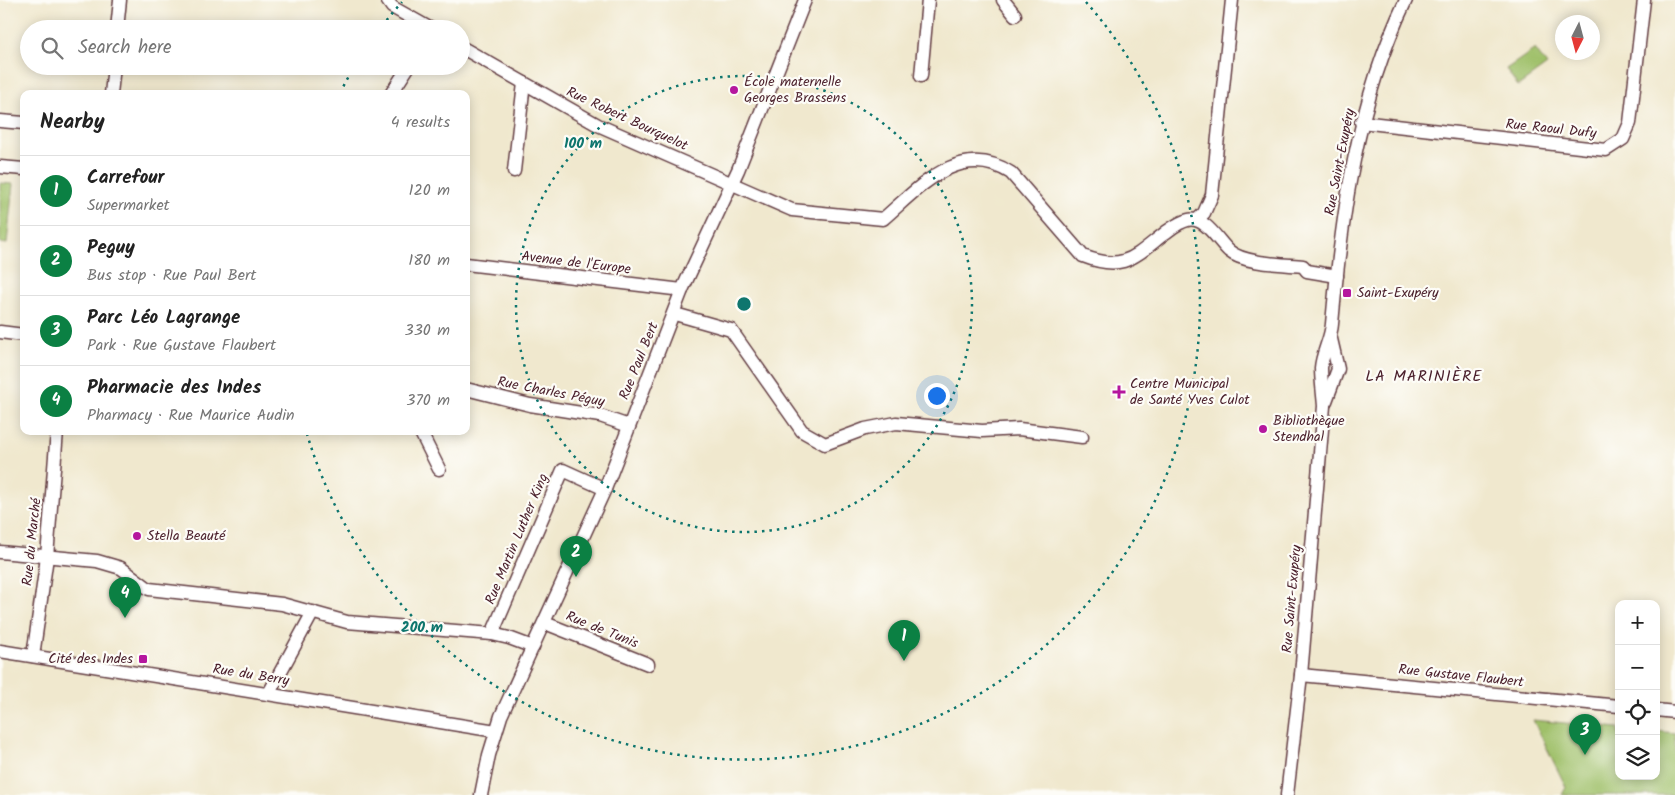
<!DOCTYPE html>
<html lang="en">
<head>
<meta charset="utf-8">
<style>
  :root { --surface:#fff; --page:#f2f2f2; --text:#222; --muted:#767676; --line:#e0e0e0; --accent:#0b8043 }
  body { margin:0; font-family:Kalam,sans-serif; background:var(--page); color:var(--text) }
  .controls { position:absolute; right:15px; bottom:15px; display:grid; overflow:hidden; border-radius:10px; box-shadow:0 2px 12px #0003 }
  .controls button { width:45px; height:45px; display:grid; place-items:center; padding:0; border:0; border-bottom:1px solid var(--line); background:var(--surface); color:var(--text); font:25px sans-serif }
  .compass { position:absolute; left:1555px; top:15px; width:45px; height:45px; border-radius:50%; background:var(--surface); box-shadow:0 2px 12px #0003; rotate:186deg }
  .you { position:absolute; left:936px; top:395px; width:18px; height:18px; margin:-12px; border:4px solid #fff; border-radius:50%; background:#1a73e8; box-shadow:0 0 0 8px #1a73e833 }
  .badge { display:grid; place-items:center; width:32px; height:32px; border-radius:50%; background:var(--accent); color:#fff; font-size:16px; font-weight:700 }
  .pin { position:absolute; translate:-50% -41px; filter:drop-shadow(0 1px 2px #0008) }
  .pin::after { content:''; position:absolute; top:26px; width:18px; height:15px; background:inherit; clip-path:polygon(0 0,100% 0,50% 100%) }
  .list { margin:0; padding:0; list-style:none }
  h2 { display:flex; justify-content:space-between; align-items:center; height:65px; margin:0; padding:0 20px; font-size:21px }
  h2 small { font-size:16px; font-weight:400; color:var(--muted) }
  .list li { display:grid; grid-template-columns:32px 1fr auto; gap:15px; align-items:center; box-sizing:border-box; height:70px; padding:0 20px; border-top:1px solid var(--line) }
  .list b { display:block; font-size:19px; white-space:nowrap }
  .list p { margin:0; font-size:16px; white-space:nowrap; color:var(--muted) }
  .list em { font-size:16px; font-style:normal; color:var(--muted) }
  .icon { flex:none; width:28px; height:28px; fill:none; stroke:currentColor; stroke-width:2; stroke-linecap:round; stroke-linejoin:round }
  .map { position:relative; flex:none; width:1675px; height:795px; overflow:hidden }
  .search { position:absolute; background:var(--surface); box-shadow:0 2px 12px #0003; left:20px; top:20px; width:450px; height:55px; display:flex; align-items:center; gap:12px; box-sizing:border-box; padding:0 18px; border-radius:28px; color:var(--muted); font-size:19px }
  .panel { position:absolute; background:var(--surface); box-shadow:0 2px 12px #0003; left:20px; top:90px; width:450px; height:345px; border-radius:10px }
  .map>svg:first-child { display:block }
  .green { fill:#9fc069; stroke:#74704a }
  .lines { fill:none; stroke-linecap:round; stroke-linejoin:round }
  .street-casing { stroke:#633d43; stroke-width:15 }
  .street { stroke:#fff; stroke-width:12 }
  .ring { fill:none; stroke:#0f766e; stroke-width:2.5; stroke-dasharray:2.5 5 }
  .poi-dot { fill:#b5179e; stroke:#fdfcf7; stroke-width:2 }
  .labels { text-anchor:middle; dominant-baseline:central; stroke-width:4.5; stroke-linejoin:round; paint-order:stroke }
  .poi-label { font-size:14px; fill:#4a1f2b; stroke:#fdfcf7; text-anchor:start }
  .street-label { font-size:14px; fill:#4a1f2b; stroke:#fdfcf7 }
  .quarter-label { font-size:16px; letter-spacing:1px; fill:#4a1f2b; stroke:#fdfcf7 }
  .centre { fill:#0f766e; stroke:#fdfcf7; stroke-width:2.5 }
  .ring-label { font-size:15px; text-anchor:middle; font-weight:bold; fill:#0f766e; stroke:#fdfcf7; stroke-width:4.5; stroke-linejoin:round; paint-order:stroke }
</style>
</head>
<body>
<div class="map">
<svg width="1675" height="795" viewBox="0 0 1675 795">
  <rect width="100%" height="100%" fill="#fdfcf7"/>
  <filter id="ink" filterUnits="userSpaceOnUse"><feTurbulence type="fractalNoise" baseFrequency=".02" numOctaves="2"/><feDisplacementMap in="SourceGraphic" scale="10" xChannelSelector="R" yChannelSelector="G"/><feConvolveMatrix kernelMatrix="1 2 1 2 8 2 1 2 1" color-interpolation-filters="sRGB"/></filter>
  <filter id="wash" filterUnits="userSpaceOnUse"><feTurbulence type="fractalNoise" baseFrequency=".0096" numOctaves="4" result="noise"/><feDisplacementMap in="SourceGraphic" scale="20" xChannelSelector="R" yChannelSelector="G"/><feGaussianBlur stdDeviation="1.12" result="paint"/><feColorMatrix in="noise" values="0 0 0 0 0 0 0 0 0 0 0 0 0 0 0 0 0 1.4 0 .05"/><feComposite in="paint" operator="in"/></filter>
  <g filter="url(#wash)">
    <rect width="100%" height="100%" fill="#f0e8ce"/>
    <!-- green -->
    <g class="green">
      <polygon points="1535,49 1547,65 1518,86 1506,69"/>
      <polygon points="0,183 13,184 7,244 0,243"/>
      <polygon points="1533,720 1619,728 1619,776 1656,776 1656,731 1675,733 1675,795 1562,795 1566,787"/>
    </g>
  </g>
  <g filter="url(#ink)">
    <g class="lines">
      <defs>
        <g id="street">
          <polyline points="387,0 392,7 431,29"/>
          <polyline points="1003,0 1015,15"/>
          <polyline points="117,29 120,0"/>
          <path d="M461,47L598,125L792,210L883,219C920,187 960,140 1011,173L1083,256C1124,272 1134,257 1165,233C1172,228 1179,222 1188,220C1205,216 1218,241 1229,251C1244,264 1284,264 1303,266L1307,271L1337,276"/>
          <polyline points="921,76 928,0"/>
          <polyline points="111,94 114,66"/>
          <polyline points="391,94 409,66"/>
          <polyline points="0,121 24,123"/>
          <polyline points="1361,122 1606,150 1623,139 1630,123 1644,0"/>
          <polyline points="0,167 24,169"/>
          <polyline points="514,171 524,83"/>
          <polyline points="1197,220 1204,213 1212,195 1232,0"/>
          <polyline points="466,264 682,290"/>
          <polyline points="675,314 731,330 802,431 825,444 865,429 896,423 982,431 1019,429 1082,437"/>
          <polyline points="0,332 24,335"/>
          <polyline points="466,389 530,405 600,416 629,426"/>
          <polyline points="1326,401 1338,369 1331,339"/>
          <polyline points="420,431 439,469"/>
          <polyline points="0,552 97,561 121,568 149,589 282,604 347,622 492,634 563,470 605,489"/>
          <polyline points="545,623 648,664"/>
          <polyline points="492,634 509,638 533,647"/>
          <polyline points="0,651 496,731"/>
          <polyline points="33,656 47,557 57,431"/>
          <polyline points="1301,675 1619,706"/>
          <polyline points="269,693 313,612"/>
          <polyline points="1656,710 1675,712"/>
          <polyline points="481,795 489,755 501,716 605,489 682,290 738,170 805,0"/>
          <path d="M1287,795L1301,675L1324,406C1323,393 1321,380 1321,368C1322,353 1331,339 1332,324C1342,212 1357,102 1406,0"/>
        </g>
      </defs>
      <!-- street casing -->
      <use href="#street" class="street-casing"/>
      <!-- street -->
      <use href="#street" class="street"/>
    </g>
  </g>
  <!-- distance rings -->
  <g class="ring">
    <circle cx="744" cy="304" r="228"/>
    <path d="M340 93A456 456 0 0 1 353 69M382 26A456 456 0 0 1 402 2M1086 2A456 456 0 1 1 307 434"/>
  </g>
  <!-- markers -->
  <g class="poi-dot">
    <circle cx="734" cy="90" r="5"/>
    <rect x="1342" y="288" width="10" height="10" rx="2.5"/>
    <path d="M1116.5 384.5h5v5h5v5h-5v5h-5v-5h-5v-5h5z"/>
    <circle cx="1263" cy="429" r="5"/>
    <circle cx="137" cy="536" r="5"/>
    <rect x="138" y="654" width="10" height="10" rx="2.5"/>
  </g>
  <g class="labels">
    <!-- poi labels -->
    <g class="poi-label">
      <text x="744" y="82">École maternelle<tspan x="744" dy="16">Georges Brassens</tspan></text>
      <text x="1357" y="293">Saint-Exupéry</text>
      <text x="1130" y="384">Centre Municipal<tspan x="1130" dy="16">de Santé Yves Culot</tspan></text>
      <text x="1273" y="421">Bibliothèque<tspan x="1273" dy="16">Stendhal</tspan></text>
      <text x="147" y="536">Stella Beauté</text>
      <text x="133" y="659" text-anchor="end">Cité des Indes</text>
    </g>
    <!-- street labels -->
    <g class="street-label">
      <text transform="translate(627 119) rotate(25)">Rue Robert Bourquelot</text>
      <text transform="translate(1551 129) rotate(6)">Rue Raoul Dufy</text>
      <text transform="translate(1340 162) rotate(-79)">Rue Saint-Exupéry</text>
      <text transform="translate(576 263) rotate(7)">Avenue de l'Europe</text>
      <text transform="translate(639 361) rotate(-68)">Rue Paul Bert</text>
      <text transform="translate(551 392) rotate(11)">Rue Charles Péguy</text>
      <text transform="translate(517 539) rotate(-67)">Rue Martin Luther King</text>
      <text transform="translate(32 542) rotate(-84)">Rue du Marché</text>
      <text transform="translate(1292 599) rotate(-85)">Rue Saint-Exupéry</text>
      <text transform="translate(602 630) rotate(22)">Rue de Tunis</text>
      <text transform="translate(251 675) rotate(9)">Rue du Berry</text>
      <text transform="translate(1461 676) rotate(6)">Rue Gustave Flaubert</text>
    </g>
    <!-- quarter labels -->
    <g class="quarter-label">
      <text x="1424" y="376">LA MARINIÈRE</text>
    </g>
  </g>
  <circle cx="744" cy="304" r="8" class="centre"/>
  <g class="ring-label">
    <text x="583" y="148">100 m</text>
    <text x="422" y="632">200 m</text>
  </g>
</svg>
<div class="controls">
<button>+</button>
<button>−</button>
<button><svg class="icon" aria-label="locate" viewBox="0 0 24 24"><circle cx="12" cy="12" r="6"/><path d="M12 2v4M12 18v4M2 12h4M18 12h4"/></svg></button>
<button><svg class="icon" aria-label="layers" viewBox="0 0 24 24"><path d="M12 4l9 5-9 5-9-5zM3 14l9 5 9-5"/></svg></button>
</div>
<svg class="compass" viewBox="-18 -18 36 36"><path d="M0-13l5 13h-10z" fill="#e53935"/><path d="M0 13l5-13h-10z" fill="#767676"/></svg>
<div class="you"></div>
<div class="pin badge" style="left:904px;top:661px">1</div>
<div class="pin badge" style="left:576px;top:577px">2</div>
<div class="pin badge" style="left:1585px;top:755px">3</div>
<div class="pin badge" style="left:125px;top:618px">4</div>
<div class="search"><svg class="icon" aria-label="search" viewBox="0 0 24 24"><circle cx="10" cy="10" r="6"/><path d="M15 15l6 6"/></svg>Search here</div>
<section class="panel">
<h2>Nearby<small>4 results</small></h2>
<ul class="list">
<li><span class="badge">1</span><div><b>Carrefour</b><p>Supermarket</p></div><em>120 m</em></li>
<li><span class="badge">2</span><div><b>Peguy</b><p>Bus stop · Rue Paul Bert</p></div><em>180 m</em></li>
<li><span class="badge">3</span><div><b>Parc Léo Lagrange</b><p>Park · Rue Gustave Flaubert</p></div><em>330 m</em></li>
<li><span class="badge">4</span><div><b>Pharmacie des Indes</b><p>Pharmacy · Rue Maurice Audin</p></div><em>370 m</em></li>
</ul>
</section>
</div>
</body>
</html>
